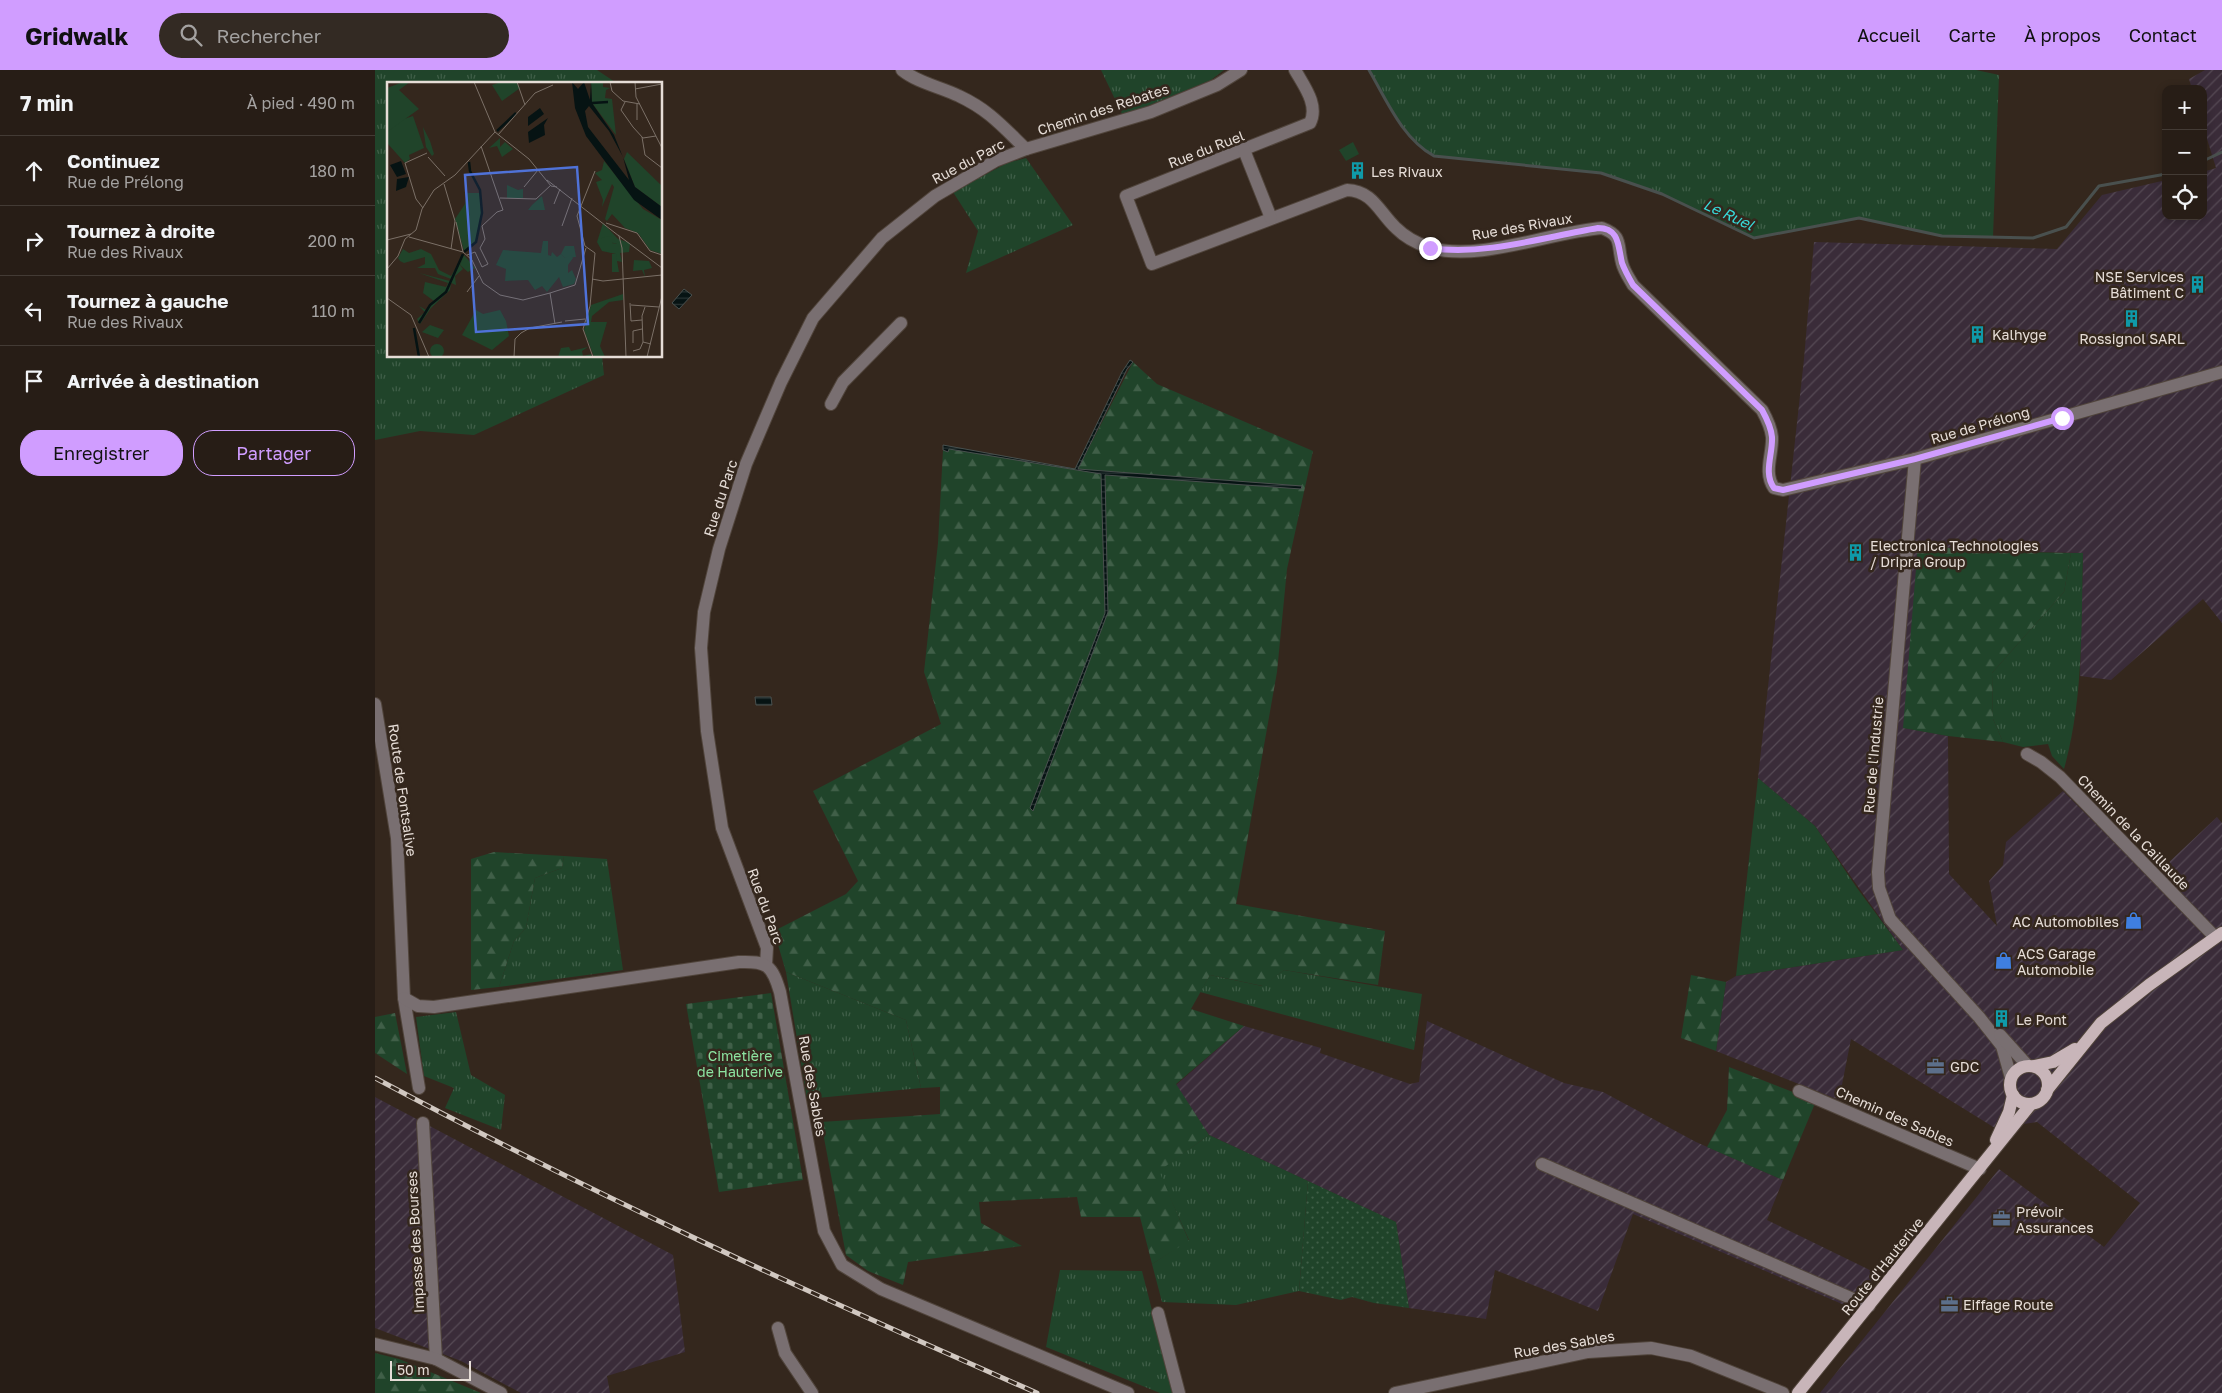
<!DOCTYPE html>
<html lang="fr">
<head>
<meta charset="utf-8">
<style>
  :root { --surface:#271d16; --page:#332a23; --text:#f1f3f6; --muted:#a4a2a1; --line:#433b35; --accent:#d09dff }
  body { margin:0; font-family:"Golos Text",sans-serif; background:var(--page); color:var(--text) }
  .controls { position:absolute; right:15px; top:15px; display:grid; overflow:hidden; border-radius:10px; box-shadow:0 2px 8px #0003 }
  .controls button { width:45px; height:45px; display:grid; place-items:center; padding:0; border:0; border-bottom:1px solid var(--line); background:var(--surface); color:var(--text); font:25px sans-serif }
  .scale { position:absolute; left:15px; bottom:12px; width:81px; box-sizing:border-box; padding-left:5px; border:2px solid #e6ddd7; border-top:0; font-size:14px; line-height:18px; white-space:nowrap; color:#e6ddd7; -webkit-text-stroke:4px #34271d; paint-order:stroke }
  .stop { position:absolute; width:15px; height:15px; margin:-11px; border:4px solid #d09dff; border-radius:50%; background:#fff }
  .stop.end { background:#d09dff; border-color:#fff; box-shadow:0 1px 5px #0008 }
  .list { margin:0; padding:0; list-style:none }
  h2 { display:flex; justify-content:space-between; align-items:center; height:65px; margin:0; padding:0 20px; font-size:21px }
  h2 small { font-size:16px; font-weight:400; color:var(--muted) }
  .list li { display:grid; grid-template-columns:32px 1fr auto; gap:15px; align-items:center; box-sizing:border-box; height:70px; padding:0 20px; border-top:1px solid var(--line) }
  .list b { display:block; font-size:19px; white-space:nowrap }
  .list p { margin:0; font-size:16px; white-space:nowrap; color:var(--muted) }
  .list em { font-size:16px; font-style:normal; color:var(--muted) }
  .actions { display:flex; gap:10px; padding:15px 20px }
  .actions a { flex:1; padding:11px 0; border:1px solid var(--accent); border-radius:20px; text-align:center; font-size:18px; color:var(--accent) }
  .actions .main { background:var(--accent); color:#111 }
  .icon { flex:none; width:28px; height:28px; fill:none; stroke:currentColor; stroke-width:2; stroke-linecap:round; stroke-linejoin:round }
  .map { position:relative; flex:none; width:1847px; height:1323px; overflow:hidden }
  header { display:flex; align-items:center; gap:30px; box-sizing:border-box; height:70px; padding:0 25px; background:var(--accent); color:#111 }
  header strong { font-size:24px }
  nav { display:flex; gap:28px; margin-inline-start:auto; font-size:18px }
  .search { width:350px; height:45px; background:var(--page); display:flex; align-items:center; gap:12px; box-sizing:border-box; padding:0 18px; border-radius:28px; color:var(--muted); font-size:19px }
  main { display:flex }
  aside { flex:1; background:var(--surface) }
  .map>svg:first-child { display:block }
  .industrial { fill:url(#industrial-furrows) }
  .grass { fill:url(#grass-tufts) }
  .forest { fill:url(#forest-firs) }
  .cemetery { fill:url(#cemetery-stones) }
  .park { fill:#20442a }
  .garden { fill:url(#garden-dots) }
  .water { fill:url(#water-rules); stroke:#49504e }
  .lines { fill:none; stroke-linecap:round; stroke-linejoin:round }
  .stream { stroke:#49504e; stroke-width:3 }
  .minor-casing { stroke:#50443b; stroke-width:14 }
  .major-casing { stroke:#50443b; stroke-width:14 }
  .minor { stroke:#796f71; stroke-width:12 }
  .major { stroke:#c8b5b9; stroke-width:12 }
  .rail-casing { stroke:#d1c8c1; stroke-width:5 }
  .rail { stroke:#34271d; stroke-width:3; stroke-dasharray:9; stroke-linecap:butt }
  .route { stroke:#d09dff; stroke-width:6 }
  .labels { text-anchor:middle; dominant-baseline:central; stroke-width:5; stroke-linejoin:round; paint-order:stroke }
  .street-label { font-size:14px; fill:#e6ddd7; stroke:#34271d }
  .poi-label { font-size:14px; fill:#e6ddd7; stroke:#34271d; text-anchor:start }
  .park-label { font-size:14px; fill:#8ce4a1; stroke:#34271d }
  .water-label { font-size:15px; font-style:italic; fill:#37d9d9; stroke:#34271d }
  .inset-river { fill:none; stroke:#061313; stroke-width:2.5 }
  .inset-road { fill:none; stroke:#7b7067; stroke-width:1 }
  .view { fill:#4f72d8; fill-opacity:0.15; stroke:#4f72d8; stroke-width:2.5 }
  .inset-edge { fill:none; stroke:#e6ddd7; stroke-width:2.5 }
</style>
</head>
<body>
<header>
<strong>Gridwalk</strong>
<div class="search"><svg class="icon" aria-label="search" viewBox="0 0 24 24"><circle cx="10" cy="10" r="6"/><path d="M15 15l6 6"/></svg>Rechercher</div>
<nav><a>Accueil</a><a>Carte</a><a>À propos</a><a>Contact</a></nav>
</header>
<main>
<aside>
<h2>7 min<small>À pied · 490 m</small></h2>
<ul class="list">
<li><svg class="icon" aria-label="ahead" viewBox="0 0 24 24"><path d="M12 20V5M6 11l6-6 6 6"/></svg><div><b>Continuez</b><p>Rue de Prélong</p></div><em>180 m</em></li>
<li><svg class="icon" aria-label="right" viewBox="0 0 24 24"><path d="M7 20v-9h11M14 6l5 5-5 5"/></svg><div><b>Tournez à droite</b><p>Rue des Rivaux</p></div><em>200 m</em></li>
<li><svg class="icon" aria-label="left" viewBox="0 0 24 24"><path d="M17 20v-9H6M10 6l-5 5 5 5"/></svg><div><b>Tournez à gauche</b><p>Rue des Rivaux</p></div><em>110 m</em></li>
<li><svg class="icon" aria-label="arrive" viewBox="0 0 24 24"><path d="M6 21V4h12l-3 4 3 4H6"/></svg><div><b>Arrivée à destination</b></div></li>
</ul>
<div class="actions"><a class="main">Enregistrer</a><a>Partager</a></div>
</aside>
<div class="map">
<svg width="1847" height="1323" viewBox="0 0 1847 1323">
  <defs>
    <pattern id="industrial-furrows" width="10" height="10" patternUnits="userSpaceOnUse" patternTransform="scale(1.25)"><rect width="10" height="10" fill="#3a2c39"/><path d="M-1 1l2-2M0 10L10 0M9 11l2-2" fill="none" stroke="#564a55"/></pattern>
    <pattern id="grass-tufts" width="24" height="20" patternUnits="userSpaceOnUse" patternTransform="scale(1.25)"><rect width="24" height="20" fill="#20442a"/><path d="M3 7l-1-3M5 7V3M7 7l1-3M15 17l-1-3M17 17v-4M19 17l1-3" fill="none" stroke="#405f48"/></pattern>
    <pattern id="forest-firs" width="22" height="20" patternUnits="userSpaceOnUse" patternTransform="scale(1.25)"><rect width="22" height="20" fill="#20442a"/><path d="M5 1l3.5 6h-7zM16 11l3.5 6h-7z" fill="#405f48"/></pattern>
    <pattern id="cemetery-stones" width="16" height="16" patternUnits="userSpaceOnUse" patternTransform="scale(1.25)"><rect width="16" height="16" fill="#20442a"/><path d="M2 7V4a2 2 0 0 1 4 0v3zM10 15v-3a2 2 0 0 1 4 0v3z" fill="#405f48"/></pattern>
    <pattern id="garden-dots" width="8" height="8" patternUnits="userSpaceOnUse" patternTransform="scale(1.25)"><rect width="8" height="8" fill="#20442a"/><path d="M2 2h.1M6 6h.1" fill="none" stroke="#405f48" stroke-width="1.8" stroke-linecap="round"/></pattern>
    <pattern id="water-rules" width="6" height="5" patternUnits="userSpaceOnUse" patternTransform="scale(1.25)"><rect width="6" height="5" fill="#061313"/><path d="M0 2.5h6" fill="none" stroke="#2a3535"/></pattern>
  </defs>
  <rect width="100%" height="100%" fill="#34271d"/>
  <!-- industrial -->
  <g class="industrial">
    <polygon points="1830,0 1847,0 1847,553 1828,529 1736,610 1705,606 1708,483 1597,481 1544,474 1529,658 1573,666 1574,804 1622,856 1614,811 1628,795 1631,772 1688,721 1776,809 1842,747 1847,753 1847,1323 1445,1323 1624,1099 1729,1177 1765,1133 1662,1052 1620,1058 1476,969 1464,1030 1341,981 1351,912 1361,906 1528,880 1440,756 1383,708 1429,289 1439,172 1682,179 1727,125 1791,110 1791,146 1828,146 1828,102 1841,98 1828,56 1828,19 1817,19 1814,9"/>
    <polygon points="1052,951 1189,1013 1228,1022 1321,1072 1408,1110 1392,1150 1503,1204 1474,1237 1258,1144 1223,1241 1120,1200 1111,1249 1034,1238 1021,1152 834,1065 801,1015 869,956 946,978 945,983 1035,1014 1044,1012"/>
    <polygon points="0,1027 298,1185 310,1282 232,1306 235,1323 146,1323 86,1291 0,1258"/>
  </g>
  <!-- grass -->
  <g class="grass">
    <polygon points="0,0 222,0 243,14 14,14 14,286 227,286 229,305 99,365 45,361 0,370"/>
    <polygon points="726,0 849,0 836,10 748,46"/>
    <path d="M994,0H1601L1624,5L1618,167L1567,166L1484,148L1379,168L1287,124L1226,103L1059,86C1027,68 1012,31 994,0Z"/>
    <polygon points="651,88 698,155 591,203 603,161 578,122 632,93"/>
    <path d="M1696,483H1708C1706,556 1709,628 1689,699L1677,686L1673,674L1648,677L1628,672L1618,649L1617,603L1689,522Z"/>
    <polygon points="1383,708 1440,756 1482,818 1528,880 1361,906"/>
    <polygon points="189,786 232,789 248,900 124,917 139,871 151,858 160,808 187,798"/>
    <polygon points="909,900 1047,924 1039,980 825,922 835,905 887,916"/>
    <polygon points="411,902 531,950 546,1018 432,1029"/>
    <polygon points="81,942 96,1005 130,1025 126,1060 70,1038 79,1018 49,1006 41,947"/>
    <polygon points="834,1065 933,1111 924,1221 861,1235 787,1232 777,1194 814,1170 783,1101"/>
    <polygon points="685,1200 767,1201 798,1323 785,1323 671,1277"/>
  </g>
  <!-- forest -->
  <g class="forest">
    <polygon points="758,292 782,314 938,381 912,499 902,602 861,834 1010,861 1003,915 909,900 888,916 835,905 816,939 869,956 801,1014 834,1065 784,1101 814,1171 777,1194 765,1147 706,1147 702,1127 604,1132 606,1153 647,1176 533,1192 528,1215 493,1201 471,1185 446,1052 565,1044 565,1017 546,1018 531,950 411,902 399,861 471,824 483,811 438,721 566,654 549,602 563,473 568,380 574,378 703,399"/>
    <polygon points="1543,474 1597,481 1696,483 1689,522 1617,603 1618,649 1628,672 1573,666 1528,658"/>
    <polygon points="119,782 189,786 187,798 160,808 151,858 139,871 124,917 96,920 96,789"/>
    <polygon points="1316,905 1351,912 1341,981 1306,968"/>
    <polygon points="20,943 32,1004 0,983 0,947"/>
    <polygon points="1354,997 1441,1031 1408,1110 1332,1077 1352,1040"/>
    <polygon points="0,1283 24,1289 106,1323 0,1323"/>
  </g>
  <!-- cemetery -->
  <polygon class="cemetery" points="396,923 428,1110 344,1122 311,934"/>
  <!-- park -->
  <polygon class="park" points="978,72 984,84 971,91 964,80"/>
  <!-- garden -->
  <polygon class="garden" points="933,1111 1021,1152 1034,1238 999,1233 977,1227 966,1230 924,1221"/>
  <!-- water -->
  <g class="water">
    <polygon points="309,219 317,225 304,239 297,233"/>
    <polygon points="755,290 758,292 752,299 703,399 927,416 926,419 730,405 733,542 658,741 655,738 730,543 726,404 574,379 573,382 568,380 568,375 700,399 747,302"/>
    <polygon points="380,627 396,627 397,635 381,635"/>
  </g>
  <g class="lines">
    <!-- stream -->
    <g class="stream">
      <path d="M994,0C1012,31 1027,68 1059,86L1226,103L1287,124L1379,168L1484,148L1567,166L1658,168L1691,157L1724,116L1791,104"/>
      <polyline points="1828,91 1847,82"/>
    </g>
    <defs>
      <g id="minor">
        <path d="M527,0C543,13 566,17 584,26C614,40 628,57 651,79"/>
        <path d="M920,0C929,16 944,35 935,53L751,126L777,194L972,120C998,121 1004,142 1021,158C1030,167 1041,173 1053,177C1102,193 1175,162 1227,158C1248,166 1242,174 1247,193C1249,201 1254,208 1258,215L1387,340C1392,349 1396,357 1397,367C1398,384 1388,402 1399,418L1408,420L1540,389L1847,302"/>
        <polyline points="869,80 896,148"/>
        <polyline points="456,334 468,312 526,253"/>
        <polyline points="1540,389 1503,802 1504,818 1515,849 1604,947 1627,976 1636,1008"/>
        <polyline points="0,634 22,768 29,928 44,1018"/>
        <polyline points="1652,684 1666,692 1685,707 1840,867"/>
        <polyline points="391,895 392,878 347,758 332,661 326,578 329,542 344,479 371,394 406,312 438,248 507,168 560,126 620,91 651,79 776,42 842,15 866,0"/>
        <path d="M29,928L43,936L59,937L364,892C392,891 397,895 405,922L449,1161L467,1195L506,1219L753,1323"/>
        <polyline points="1625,965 1652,995"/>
        <polyline points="1424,1021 1605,1099"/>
        <polyline points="48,1053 61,1289"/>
        <polyline points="1167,1094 1494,1236"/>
        <polyline points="783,1243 804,1323"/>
        <polyline points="403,1258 410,1283 437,1323"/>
        <polyline points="0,1274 61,1289 126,1323"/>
        <polyline points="1020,1323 1213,1282 1276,1278 1316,1286 1408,1323"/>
      </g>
      <g id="major">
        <circle cx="1654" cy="1015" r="19"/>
        <polyline points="1659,996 1678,992 1700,979"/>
        <polyline points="1672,1020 1726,953 1774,915 1847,863"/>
        <polyline points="1621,1070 1634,1042 1638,1025"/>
        <polyline points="1423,1323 1656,1034"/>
      </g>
    </defs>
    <!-- minor casing -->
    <use href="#minor" class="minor-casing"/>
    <!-- major casing -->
    <use href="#major" class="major-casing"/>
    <!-- minor -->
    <use href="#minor" class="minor"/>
    <!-- major -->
    <use href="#major" class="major"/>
    <defs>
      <path id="rail" d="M0,1008C215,1123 438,1225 662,1323"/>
    </defs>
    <!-- rail casing -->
    <use href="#rail" class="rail-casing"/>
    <!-- rail -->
    <use href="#rail" class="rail"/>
  </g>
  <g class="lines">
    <!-- route -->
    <path class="route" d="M1055,178C1110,186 1169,167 1223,158C1245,158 1243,177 1247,193C1250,201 1254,208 1258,215L1387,340C1392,349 1396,357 1397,367C1398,384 1388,403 1399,418L1408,420L1540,389L1687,348"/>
  </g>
  <!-- icons -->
  <defs>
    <symbol id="building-bare" viewBox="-9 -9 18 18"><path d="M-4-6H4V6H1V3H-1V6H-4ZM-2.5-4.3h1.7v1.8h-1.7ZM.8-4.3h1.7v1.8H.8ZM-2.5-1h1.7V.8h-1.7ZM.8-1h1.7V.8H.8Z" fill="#0f9aa8" stroke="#34271d" stroke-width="2.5" paint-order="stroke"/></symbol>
    <symbol id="shop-bare" viewBox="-9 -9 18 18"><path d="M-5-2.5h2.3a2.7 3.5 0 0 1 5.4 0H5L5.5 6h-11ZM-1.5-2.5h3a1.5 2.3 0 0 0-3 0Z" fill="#3f7fe0" stroke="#34271d" stroke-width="2.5" paint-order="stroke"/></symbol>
    <symbol id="office-bare" viewBox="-9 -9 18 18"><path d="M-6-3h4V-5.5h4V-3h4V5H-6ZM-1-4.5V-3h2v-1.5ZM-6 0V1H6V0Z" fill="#5c6f8a" stroke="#34271d" stroke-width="2.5" paint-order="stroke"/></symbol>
  </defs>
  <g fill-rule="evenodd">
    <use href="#building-bare" x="970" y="88" width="25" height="25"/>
    <use href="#building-bare" x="1810" y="202" width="25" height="25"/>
    <use href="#building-bare" x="1744" y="236" width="25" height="25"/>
    <use href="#building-bare" x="1590" y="252" width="25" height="25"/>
    <use href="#building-bare" x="1468" y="470" width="25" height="25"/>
    <use href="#shop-bare" x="1746" y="838" width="25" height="25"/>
    <use href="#shop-bare" x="1616" y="878" width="25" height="25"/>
    <use href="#building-bare" x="1614" y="936" width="25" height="25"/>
    <use href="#office-bare" x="1548" y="984" width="25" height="25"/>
    <use href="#office-bare" x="1614" y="1136" width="25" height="25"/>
    <use href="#office-bare" x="1562" y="1222" width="25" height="25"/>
  </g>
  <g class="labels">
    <!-- street labels -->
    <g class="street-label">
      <text transform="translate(728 39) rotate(-18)">Chemin des Rebates</text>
      <text transform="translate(831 79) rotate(-21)">Rue du Ruel</text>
      <text transform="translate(593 91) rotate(-28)">Rue du Parc</text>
      <text transform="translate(1147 156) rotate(-10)">Rue des Rivaux</text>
      <text transform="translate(1605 355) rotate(-16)">Rue de Prélong</text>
      <text transform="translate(345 428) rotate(-72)">Rue du Parc</text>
      <text transform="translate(1498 685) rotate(-85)">Rue de l'Industrie</text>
      <text transform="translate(28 720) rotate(82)">Route de Fontsalive</text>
      <text transform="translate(1759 762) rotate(46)">Chemin de la Caillaude</text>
      <text transform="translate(391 836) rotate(70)">Rue du Parc</text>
      <text transform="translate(438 1016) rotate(80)">Rue des Sables</text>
      <text transform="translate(1520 1046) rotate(24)">Chemin des Sables</text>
      <text transform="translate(40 1172) rotate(-93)">Impasse des Bourses</text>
      <text transform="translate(1507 1196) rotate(-51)">Route d'Hauterive</text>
      <text transform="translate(1189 1274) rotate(-10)">Rue des Sables</text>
    </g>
    <!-- poi labels -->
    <g class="poi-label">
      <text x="996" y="101">Les Rivaux</text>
      <text x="1809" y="206" text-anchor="end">NSE Services<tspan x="1809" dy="16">Bâtiment C</tspan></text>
      <text x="1617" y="264">Kalhyge</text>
      <text x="1757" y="268" text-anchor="middle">Rossignol SARL</text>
      <text x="1495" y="475">Electronica Technologies<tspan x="1495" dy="16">/ Dripra Group</tspan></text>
      <text x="1744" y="851" text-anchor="end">AC Automobiles</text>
      <text x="1642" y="883">ACS Garage<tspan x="1642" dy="16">Automobile</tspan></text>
      <text x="1641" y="949">Le Pont</text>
      <text x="1575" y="996">GDC</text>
      <text x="1641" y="1141">Prévoir<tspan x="1641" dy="16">Assurances</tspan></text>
      <text x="1588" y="1234">Eiffage Route</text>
    </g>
    <!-- park labels -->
    <g class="park-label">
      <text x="365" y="985">Cimetière<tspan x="365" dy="16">de Hauterive</tspan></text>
    </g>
    <!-- water labels -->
    <g class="water-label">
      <text transform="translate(1354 144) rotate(25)">Le Ruel</text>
    </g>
  </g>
  <!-- overview -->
  <g transform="translate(12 12)">
    <rect width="275" height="275" fill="#34271d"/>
    <path d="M26,34L37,66L22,73L23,77L18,81L1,62L0,50L14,38ZM113,56V65L118,60L126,67L115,75L110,64L102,66ZM80,111H93L95,131L90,159L77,169L68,137L78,122ZM155,114L158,128H141L145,123ZM216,141L231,157L243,161L242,170L233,171L230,179L232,190H225V172H229L230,162L211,157ZM178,164H187L189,175L178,176L174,172ZM77,173L88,186L81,190L73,183ZM247,178L262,179L265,186L257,188L258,195L255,188L246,189ZM89,228L96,232L113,228L119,239L122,254L105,268L75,253ZM182,265L184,269L201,265L195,269L196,274L204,272L205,275H171L174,266Z" fill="#20442a"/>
    <path d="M16,0H23L12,8L32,27L0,50V6ZM114,0H129L133,6L115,19L105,3ZM36,45L43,59L47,72L45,74L39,65ZM240,70L275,104V125L248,105L237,77ZM217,79L256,127L275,138V172L263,168L251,151L238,146L225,132L220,139L218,137L227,105L225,102L215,125L216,118L209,100L215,98L208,91L215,88ZM120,103L131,108L136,107V116H120ZM221,154L225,155V161L230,162V171H233L235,180L230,179L229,172L215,169L210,160L211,157ZM156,159H161V173L164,174L165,170L170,175L174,172L178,176L184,173L186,176L181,183V191L185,188L189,197L187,202L176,205L172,195L160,210L155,204L148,208L141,198L118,199L119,187L109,183L116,168L154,171ZM16,167L22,171L34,167L44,172L52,188L64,194L77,173L73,183L76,187L68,194L69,203L64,201L63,208L44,226L33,242L30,237L38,230L32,224L39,228L47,219L36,211L38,200L59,205L61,201L32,191L63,199L64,197L51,192L48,186H30L38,182V175L17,181L13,179L11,176ZM236,212V218L222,220L205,234L204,240H220L213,264L218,275H207L197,248L204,223ZM43,243L57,248L51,256L35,250ZM43 269a7 7 0 1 1 14 0a7 7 0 1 1-14 0Z" fill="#20442a"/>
    <path d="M204,0H216V5L223,6L219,8L218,16L225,17L229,53L205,21Z" fill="#20442a"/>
    <path d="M185,0L191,7L197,0L203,18L204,0L205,21L227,53L248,105L275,125V138L247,118L199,54L188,26ZM202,24L222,49L236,75L242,98L201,45L198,29ZM153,26L157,32L141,44V35ZM161,36L157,43L158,53L142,61L141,50ZM14,79L19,92L10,95L3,83ZM22,95L19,105L9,109L10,97Z" fill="#061313" fill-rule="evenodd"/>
    <path class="inset-river" d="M205,21L221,20M110,49L129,31M77,170L89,160L95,131L93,108L83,89L82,80M32,241L43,223L59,210L76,172M27,246L32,275"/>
    <path class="inset-road" d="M87,0L108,50L142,77L164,104L170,105M130,0L138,23M223,0L225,9L236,19L253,22M248,0L249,15L275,66M248,7L275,2M238,20L234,28L246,45L256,56L269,54M250,38V22M111,53L148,11L166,3M255,55L258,73L275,86M41,75L58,94M160,98L232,154L235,166L239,275M57,102L68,139L64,167M137,105L151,88M113,116L149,117L164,103M167,122L173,107M36,126L29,117L18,81L40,71M69,140L76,170M219,141L250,151L263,169L275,173M175,144L185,116M231,153L275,186M22,155L76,170L85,178L96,201L113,213L136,218L163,211M18,157L29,148L35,127L47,108L68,93L108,50M0,158L24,152M80,173L88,170L95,185L101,182L93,166L98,157L95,144L110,130L116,128L94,64M0,187L11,174L18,157M205,197L216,199L275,193M80,210L92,194M0,216L24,233L42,275M243,221L244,239L255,238M244,223L272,225M178,239L198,237M168,242L163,211L188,203L199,166M256,260L255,234L258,225M246,261V249L255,247M246,269L253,267L256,260L264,262M127,275L128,257L134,251L143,246L175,240M206,275L196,247L203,224L208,171L198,164L190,134L208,89M260,275L275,214"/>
    <path class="view" d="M190,85L201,242L89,250L78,93Z"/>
    <rect width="275" height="275" class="inset-edge"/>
  </g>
</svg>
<div class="controls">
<button>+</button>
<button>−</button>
<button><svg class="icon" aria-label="locate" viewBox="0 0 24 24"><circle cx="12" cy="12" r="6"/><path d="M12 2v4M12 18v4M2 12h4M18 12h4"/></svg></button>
</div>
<div class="scale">50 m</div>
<div class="stop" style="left:1687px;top:348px"></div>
<div class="stop end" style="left:1055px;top:178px"></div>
</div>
</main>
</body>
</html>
